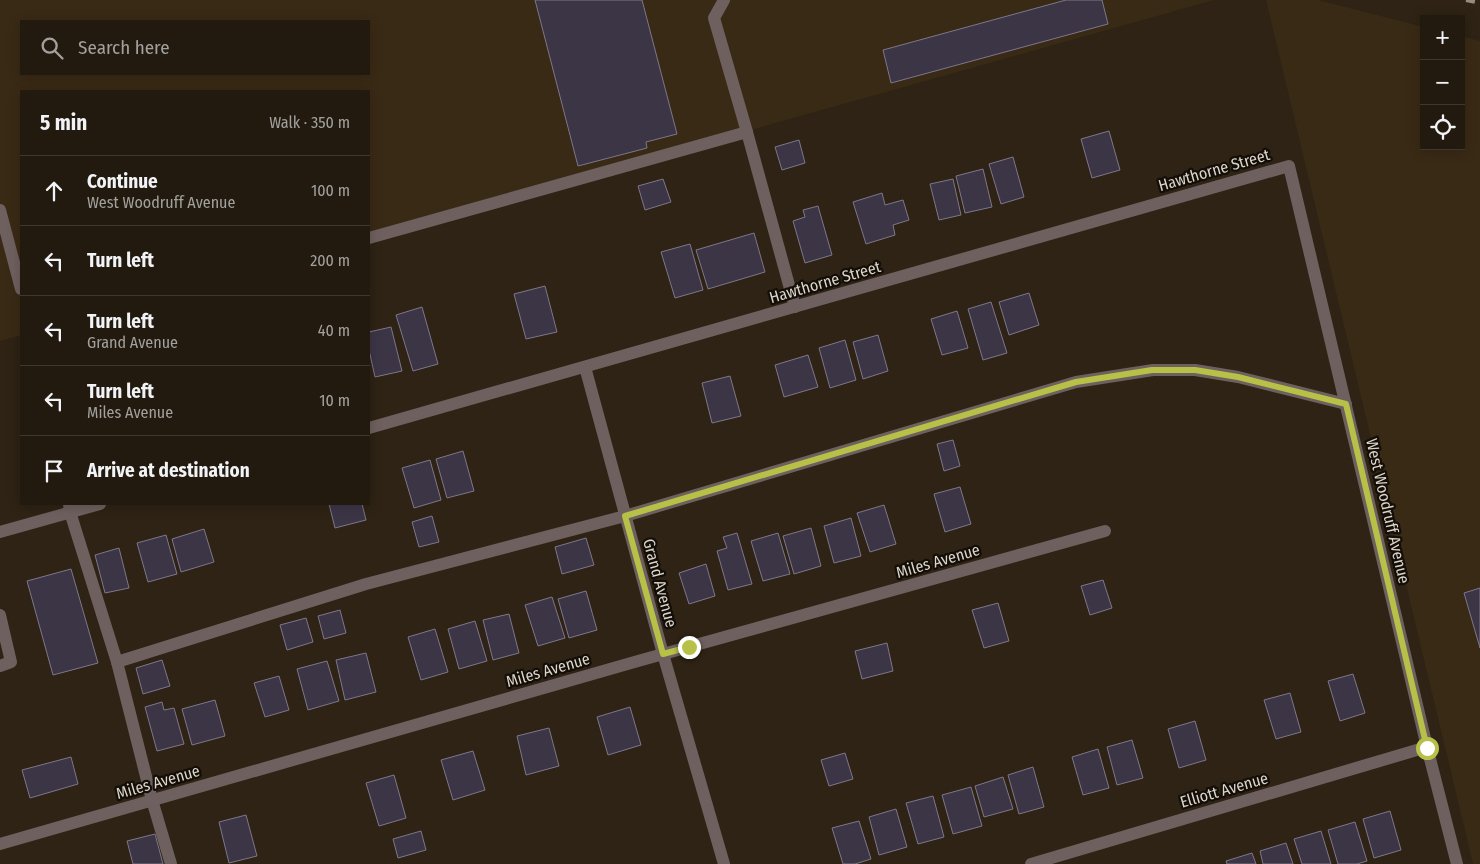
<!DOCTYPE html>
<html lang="en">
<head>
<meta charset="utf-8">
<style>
  :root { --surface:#221a0f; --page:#2e271d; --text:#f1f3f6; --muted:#a2a19e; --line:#3f382f }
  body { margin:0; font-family:"Fira Sans Condensed",sans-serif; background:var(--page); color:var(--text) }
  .controls { position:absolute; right:15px; top:15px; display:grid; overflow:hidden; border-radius:0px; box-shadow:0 2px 12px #0003 }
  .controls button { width:45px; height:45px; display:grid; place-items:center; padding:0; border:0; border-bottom:1px solid var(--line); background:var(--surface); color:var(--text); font:25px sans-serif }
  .stop { position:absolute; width:15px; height:15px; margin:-11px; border:4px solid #b7c148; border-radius:50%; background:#fff }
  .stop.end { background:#b7c148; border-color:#fff; box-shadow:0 1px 5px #0008 }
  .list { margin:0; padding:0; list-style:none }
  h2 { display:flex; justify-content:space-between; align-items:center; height:65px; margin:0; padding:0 20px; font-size:21px }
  h2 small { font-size:16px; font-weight:400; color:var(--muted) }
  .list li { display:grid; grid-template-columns:32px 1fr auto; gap:15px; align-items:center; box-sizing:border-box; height:70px; padding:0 20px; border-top:1px solid var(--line) }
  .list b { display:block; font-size:19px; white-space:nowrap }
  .list p { margin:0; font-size:16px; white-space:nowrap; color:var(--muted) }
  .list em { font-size:16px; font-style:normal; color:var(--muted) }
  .icon { flex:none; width:28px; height:28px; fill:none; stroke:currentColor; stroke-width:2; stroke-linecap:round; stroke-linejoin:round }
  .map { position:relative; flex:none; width:1480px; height:864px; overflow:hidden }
  .search { position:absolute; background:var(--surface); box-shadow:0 2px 12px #0003; left:20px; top:20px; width:350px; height:55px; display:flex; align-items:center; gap:12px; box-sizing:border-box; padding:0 18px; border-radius:0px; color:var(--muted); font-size:19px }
  .panel { position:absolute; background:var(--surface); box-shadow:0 2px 12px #0003; left:20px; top:90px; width:350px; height:415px; border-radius:0px }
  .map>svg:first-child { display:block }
  .built { fill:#392a15; fill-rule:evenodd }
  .building { fill:#3c3546; stroke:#7e778a }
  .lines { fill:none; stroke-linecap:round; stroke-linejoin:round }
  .minor { stroke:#6e605f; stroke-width:12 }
  .rail { stroke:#958d81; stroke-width:4; stroke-dasharray:9 9; stroke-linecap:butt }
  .route { stroke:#b7c148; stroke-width:6 }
  .labels { text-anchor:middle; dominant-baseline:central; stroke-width:4.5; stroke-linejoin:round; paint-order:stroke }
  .street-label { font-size:16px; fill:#dcd5cb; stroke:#130e07 }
</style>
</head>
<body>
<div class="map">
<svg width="1480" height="864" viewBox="0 0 1480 864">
  <rect width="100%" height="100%" fill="#2e2314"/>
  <!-- built -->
  <g class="built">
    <path d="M0,0H1214L369,237V91H21V335L0,341ZM21,21H369V74H21Z"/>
    <polygon points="1266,0 1318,0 1424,27 1424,146 1461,146 1461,36 1480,41 1480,864 1473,864"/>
  </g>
  <!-- building -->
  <g class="building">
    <polygon points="535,0 642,0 677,134 646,142 647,148 578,166"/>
    <polygon points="1066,0 1102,0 1108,24 891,83 883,50"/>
    <polygon points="1109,131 1120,170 1092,178 1081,139"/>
    <polygon points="799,140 805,163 782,170 775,147"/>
    <polygon points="1013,157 1024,197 1001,204 989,164"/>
    <polygon points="983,169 992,207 965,213 956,176"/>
    <polygon points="663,179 671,202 645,210 638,186"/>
    <polygon points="953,179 961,215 939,220 930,184"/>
    <polygon points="882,193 885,205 903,200 909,220 893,225 895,235 866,244 853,202"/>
    <polygon points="818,206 832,255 805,263 793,221 805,217 803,210"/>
    <polygon points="754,233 765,272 708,289 696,250"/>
    <polygon points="690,244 703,290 675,298 661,252"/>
    <polygon points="545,286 557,332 526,339 514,294"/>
    <polygon points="1029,293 1039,325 1009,335 999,302"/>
    <polygon points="991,302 1007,353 983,360 968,309"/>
    <polygon points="422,307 438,364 413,371 396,315"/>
    <polygon points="957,311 968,348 942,355 931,319"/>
    <polygon points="391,327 402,371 375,377 369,350 369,332"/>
    <polygon points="878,335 888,371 863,379 853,342"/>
    <polygon points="845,340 856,380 830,388 819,348"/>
    <polygon points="808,355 818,387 784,397 775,365"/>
    <polygon points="730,376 741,416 712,423 702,383"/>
    <polygon points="953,440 960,466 944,471 937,444"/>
    <polygon points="463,451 474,491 447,498 436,459"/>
    <polygon points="430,460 441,500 414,508 402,468"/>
    <polygon points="960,487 971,524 945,532 934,494"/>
    <polygon points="329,504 362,504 366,520 335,528"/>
    <polygon points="884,505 896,544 870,552 857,513"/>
    <polygon points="432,516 439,542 419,547 412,522"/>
    <polygon points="851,518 861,556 834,563 824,526"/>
    <polygon points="811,528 821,566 794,574 783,536"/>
    <polygon points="204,529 214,562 181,572 172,539"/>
    <polygon points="737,533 752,584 728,590 717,551 727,548 723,537"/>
    <polygon points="778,533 790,574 763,581 751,541"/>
    <polygon points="166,535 177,574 148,582 137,543"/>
    <polygon points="586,538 594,565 562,574 555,547"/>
    <polygon points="119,548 129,588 105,593 95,555"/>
    <polygon points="706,564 715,596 689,604 679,573"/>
    <polygon points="71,569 98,663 53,675 27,581"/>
    <polygon points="1103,580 1112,608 1090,615 1081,586"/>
    <polygon points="1480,588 1480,648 1464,593"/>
    <polygon points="586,591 597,630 569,638 558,599"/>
    <polygon points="552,597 565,638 538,646 525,605"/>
    <polygon points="998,603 1009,641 984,648 972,610"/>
    <polygon points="340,610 346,633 324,639 318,616"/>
    <polygon points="509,614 519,653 493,660 483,620"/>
    <polygon points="306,618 313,642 287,650 280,625"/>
    <polygon points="475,621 487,661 459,669 448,629"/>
    <polygon points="435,629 448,672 421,680 408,637"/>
    <polygon points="887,643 893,671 862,679 855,651"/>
    <polygon points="366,653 376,692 345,700 336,660"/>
    <polygon points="162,660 170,686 143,694 136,668"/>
    <polygon points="327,661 339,701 308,710 297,669"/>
    <polygon points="1353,674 1365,713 1340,721 1328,681"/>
    <polygon points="279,676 289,710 265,717 254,683"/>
    <polygon points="1290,693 1301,732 1276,739 1264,700"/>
    <polygon points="215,700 225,736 192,745 182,709"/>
    <polygon points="162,702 164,710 174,708 184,744 157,751 145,707"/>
    <polygon points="630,707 641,745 608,755 597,717"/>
    <polygon points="1195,721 1206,760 1179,768 1168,729"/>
    <polygon points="549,728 559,766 526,775 517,736"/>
    <polygon points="1132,740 1143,778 1117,785 1107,747"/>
    <polygon points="1098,749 1109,788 1083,795 1072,757"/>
    <polygon points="473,751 485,790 453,800 441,760"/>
    <polygon points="845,753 853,779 829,786 821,760"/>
    <polygon points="71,757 78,784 30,798 22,770"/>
    <polygon points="1033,767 1044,807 1019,814 1008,775"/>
    <polygon points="394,775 406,818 379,826 366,783"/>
    <polygon points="1003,777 1013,809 984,817 975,786"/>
    <polygon points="971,787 982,826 953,834 942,795"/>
    <polygon points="933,796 944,837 918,844 906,803"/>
    <polygon points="896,809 907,847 879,855 869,817"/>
    <polygon points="1390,811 1401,850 1374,858 1363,819"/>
    <polygon points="246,815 257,856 229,863 219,822"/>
    <polygon points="859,821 871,859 855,864 843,864 832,828"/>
    <polygon points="1355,822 1367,861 1357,864 1338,864 1328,830"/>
    <polygon points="421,831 426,850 398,858 393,839"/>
    <polygon points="1321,831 1331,864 1302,864 1294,839"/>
    <polygon points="155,834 163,864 133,864 127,841"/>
    <polygon points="1286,843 1293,864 1263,864 1260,851"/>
    <polygon points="1252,853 1256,864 1227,864 1226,861"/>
  </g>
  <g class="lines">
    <!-- minor -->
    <g class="minor">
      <polyline points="724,0 714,18 747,132"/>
      <polyline points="0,210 21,289"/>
      <polyline points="369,238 747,132 795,307"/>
      <polyline points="585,367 663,654 724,864"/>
      <polyline points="369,428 1289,166 1427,747 1457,864"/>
      <polyline points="69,504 70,512 117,662 152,800 171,864"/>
      <polyline points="0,532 100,504"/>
      <polyline points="0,615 11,662 0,666"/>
      <polyline points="117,662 366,584 625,516 1076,382 1153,370 1195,370 1238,377 1346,404"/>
      <polyline points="0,844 638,661 1105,531"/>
      <polyline points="1031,864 1427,747"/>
    </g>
    <!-- rail -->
    <polyline class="rail" points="1466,0 1480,3"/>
  </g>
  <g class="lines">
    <!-- route -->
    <polyline class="route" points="689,647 663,654 625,516 1076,382 1152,370 1195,370 1238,377 1346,404 1427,748"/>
  </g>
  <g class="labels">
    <!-- street labels -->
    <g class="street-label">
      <text transform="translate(1214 170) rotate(-16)">Hawthorne Street</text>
      <text transform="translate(825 282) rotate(-16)">Hawthorne Street</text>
      <text transform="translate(1388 511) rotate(77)">West Woodruff Avenue</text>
      <text transform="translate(938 561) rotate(-16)">Miles Avenue</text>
      <text transform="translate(660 583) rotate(75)">Grand Avenue</text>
      <text transform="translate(548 670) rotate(-16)">Miles Avenue</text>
      <text transform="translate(158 782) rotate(-16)">Miles Avenue</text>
      <text transform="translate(1224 790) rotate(-16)">Elliott Avenue</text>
    </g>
  </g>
</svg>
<div class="controls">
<button>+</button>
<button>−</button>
<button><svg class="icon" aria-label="locate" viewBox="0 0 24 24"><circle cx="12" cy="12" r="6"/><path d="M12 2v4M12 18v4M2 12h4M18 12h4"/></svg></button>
</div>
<div class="stop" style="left:1427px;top:748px"></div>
<div class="stop end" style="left:689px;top:647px"></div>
<div class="search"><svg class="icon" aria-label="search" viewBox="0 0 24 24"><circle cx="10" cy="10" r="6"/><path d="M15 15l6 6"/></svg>Search here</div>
<section class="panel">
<h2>5 min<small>Walk · 350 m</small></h2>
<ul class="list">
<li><svg class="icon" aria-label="ahead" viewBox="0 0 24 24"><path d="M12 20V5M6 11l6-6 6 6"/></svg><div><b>Continue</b><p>West Woodruff Avenue</p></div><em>100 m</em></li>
<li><svg class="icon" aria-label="left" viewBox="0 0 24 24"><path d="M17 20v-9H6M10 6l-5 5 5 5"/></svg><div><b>Turn left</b></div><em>200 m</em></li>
<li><svg class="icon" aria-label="left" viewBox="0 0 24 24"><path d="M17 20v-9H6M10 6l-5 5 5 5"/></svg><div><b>Turn left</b><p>Grand Avenue</p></div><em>40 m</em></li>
<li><svg class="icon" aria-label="left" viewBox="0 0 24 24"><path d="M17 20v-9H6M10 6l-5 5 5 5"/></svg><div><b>Turn left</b><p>Miles Avenue</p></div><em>10 m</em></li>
<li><svg class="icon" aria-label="arrive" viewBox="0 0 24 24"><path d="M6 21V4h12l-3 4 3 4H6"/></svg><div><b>Arrive at destination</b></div></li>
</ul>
</section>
</div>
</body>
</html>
